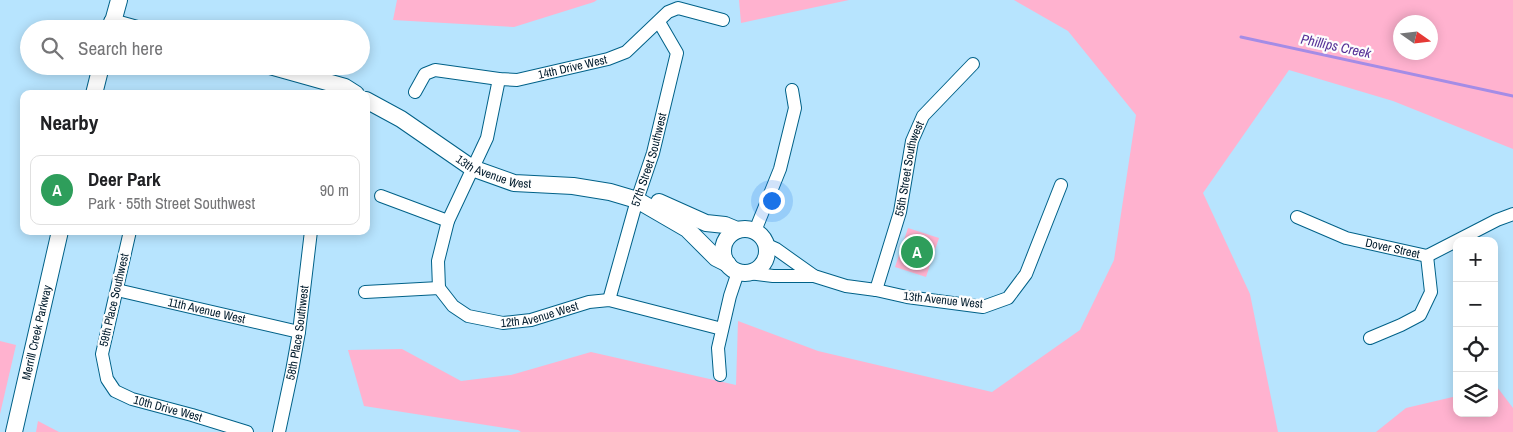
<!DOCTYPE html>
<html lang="en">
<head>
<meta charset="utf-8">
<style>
  :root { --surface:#fff; --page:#f6f6f6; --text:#202124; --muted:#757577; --line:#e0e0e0; --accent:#111827 }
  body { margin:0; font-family:"Archivo Narrow",sans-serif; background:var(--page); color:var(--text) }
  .controls { position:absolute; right:15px; bottom:15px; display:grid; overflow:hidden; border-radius:10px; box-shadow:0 2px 12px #0003 }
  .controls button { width:45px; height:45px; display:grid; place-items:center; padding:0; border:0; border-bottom:1px solid var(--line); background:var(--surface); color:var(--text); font:25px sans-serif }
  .compass { position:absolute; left:1393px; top:15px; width:45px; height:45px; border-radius:50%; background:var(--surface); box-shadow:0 2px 12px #0003; rotate:104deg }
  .you { position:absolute; left:771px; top:200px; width:18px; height:18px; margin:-12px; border:4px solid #fff; border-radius:50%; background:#1a73e8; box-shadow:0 0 0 8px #1a73e833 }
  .badge { display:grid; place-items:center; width:32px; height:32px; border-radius:50%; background:var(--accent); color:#fff; font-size:16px; font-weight:700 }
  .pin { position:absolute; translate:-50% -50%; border:2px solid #fff; box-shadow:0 1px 5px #0006 }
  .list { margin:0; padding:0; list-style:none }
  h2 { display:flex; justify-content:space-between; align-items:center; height:65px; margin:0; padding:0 20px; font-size:21px }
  h2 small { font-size:16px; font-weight:400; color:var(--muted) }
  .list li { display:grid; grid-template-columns:32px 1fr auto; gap:15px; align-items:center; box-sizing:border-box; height:70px; margin:0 10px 10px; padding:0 10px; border:1px solid var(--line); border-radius:10px }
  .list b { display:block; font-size:19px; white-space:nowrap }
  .list p { margin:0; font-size:16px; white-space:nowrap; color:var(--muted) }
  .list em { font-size:16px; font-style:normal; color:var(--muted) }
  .icon { flex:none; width:28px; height:28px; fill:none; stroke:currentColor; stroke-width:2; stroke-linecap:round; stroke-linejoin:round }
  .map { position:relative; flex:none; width:1513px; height:432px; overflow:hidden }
  .search { position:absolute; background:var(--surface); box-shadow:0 2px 12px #0003; left:20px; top:20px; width:350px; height:55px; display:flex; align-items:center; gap:12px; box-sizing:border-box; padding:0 18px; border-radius:28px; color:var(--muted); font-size:19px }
  .panel { position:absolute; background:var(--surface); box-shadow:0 2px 12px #0003; left:20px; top:90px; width:350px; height:145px; border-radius:10px }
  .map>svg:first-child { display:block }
  .green { fill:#ffb2cf; fill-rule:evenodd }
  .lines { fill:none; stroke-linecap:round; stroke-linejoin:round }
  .stream { stroke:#a48ce6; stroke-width:3 }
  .minor-casing { stroke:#006188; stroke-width:14 }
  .tertiary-casing { stroke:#006188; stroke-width:18 }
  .minor { stroke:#fff; stroke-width:12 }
  .tertiary { stroke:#fff; stroke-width:16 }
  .labels { text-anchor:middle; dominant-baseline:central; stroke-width:4.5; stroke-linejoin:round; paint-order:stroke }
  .street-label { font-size:12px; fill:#001b2c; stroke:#fdfdfd }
  .water-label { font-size:14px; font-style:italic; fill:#553097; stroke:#fdfdfd }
</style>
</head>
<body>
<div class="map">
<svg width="1513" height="432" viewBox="0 0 1513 432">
  <rect width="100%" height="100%" fill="#b7e4fe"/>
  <!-- green -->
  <g class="green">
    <polygon points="397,0 597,0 594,2 514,27 393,20"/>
    <polygon points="739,0 849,0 741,23"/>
    <path d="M1014,0H1513V149L1393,101L1289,70L1203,193L1250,294L1278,432H521L518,430L364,406L348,350L402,349L461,381L511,375L591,352L736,385L738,321L818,351L992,392L1080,330L1114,260L1136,115L1068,31ZM1400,22H1430V52H1400Z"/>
    <polygon points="908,228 939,238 926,277 895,267"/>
    <polygon points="0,341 16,345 0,414"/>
    <polygon points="1494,387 1497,387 1513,408 1513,432 1376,432 1406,408 1457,396 1457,413 1494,413"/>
    <polygon points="38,421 59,432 36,432"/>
  </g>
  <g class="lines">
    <!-- stream -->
    <polyline class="stream" points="1241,37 1513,96"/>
    <defs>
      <g id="minor">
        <path id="s1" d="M415,92L425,74L435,70L499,79L517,80L608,59L626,52L668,12L678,8L723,20"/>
        <polyline points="381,196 448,221"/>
        <path id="s2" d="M1297,217L1346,238L1427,256L1497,220L1513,214"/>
        <path id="s3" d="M130,231L102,354L107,379L115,391L132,399L192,415L247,432"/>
        <polyline points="755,231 780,169 795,108 792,90"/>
        <polyline points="767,245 776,249 814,276 846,286 876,290 907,297 983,307 1008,298 1026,274 1061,185"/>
        <polyline points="749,273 773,276 814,276"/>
        <polyline points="439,288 438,261 448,221 487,138 499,79"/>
        <path id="s4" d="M117,290L299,332"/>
        <path id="s5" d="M876,290L900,212L912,141L923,116L973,64"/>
        <path id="s6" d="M365,292L439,288L453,306L468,316L503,323L531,320L589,302L609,300L722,329"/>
        <path id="s7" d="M609,300L637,200L653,153L677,53L659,22"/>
        <polyline points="1370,338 1401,325 1420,315 1431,292 1427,256"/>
        <polyline points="720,375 718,348 730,296 738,272"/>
        <path id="s8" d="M279,432L292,371L299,332L311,231"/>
      </g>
      <g id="tertiary">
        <polyline points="112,22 137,29"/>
        <polyline points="111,29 119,0"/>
        <polyline points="270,66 345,87 356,94"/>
        <polyline points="94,94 101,66"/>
        <path id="s9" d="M366,100L401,119L472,168L514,183L573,186L610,192L637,200L687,229L716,258L728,264"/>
        <polyline points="659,202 706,223 725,225 737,230"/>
        <circle cx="745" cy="251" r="22"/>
        <path id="s10" d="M14,432L60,231"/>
      </g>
    </defs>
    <!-- minor casing -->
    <use href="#minor" class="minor-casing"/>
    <!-- tertiary casing -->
    <use href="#tertiary" class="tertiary-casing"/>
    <!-- minor -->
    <use href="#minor" class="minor"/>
    <!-- tertiary -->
    <use href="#tertiary" class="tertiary"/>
  </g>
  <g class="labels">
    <!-- street labels -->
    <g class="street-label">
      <text stroke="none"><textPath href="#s1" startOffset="171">14th Drive West</textPath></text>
      <text stroke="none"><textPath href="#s7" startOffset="146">57th Street Southwest</textPath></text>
      <text stroke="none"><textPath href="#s5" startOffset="126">55th Street Southwest</textPath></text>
      <text stroke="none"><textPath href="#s9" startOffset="148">13th Avenue West</textPath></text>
      <text stroke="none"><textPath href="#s2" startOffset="101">Dover Street</textPath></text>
      <text transform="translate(114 300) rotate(-77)">59th Place Southwest</text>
      <text transform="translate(943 300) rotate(6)">13th Avenue West</text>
      <text stroke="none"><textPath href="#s4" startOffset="92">11th Avenue West</textPath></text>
      <text stroke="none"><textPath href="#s6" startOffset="188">12th Avenue West</textPath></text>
      <text stroke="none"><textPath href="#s10" startOffset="102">Merrill Creek Parkway</textPath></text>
      <text stroke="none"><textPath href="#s8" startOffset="101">58th Place Southwest</textPath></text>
      <text stroke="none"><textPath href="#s3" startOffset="222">10th Drive West</textPath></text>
    </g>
    <!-- water labels -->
    <g class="water-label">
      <text transform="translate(1336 46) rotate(12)">Phillips Creek</text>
    </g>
  </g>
</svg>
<div class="controls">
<button>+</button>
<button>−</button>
<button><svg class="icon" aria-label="locate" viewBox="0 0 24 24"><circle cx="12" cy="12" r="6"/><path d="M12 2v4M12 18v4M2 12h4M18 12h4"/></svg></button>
<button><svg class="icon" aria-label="layers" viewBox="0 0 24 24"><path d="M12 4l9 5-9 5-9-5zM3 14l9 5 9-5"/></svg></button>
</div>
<svg class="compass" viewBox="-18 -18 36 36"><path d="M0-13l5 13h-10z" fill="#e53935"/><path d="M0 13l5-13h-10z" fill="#757577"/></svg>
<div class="you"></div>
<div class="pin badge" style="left:917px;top:252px;background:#2e9e5b">A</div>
<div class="search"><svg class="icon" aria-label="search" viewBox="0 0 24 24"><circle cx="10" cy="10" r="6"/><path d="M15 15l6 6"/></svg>Search here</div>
<section class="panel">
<h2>Nearby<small></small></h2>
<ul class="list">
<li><span class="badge" style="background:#2e9e5b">A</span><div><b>Deer Park</b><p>Park · 55th Street Southwest</p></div><em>90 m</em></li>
</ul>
</section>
</div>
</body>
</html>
